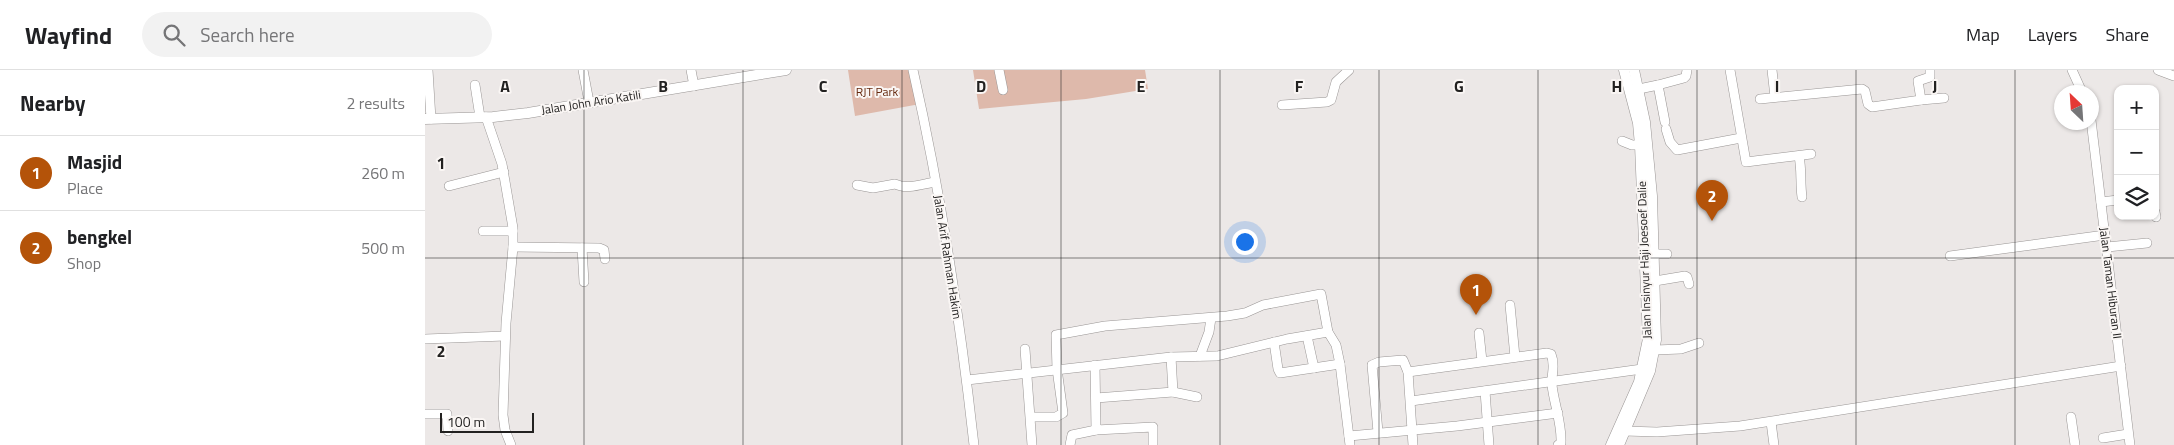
<!DOCTYPE html>
<html lang="en">
<head>
<meta charset="utf-8">
<style>
  :root { --surface:#fff; --page:#f2f2f2; --text:#202124; --muted:#757577; --line:#e0e0e0; --accent:#b45309 }
  body { margin:0; font-family:"Titillium Web",sans-serif; background:var(--page); color:var(--text) }
  .controls { position:absolute; right:15px; top:15px; display:grid; overflow:hidden; border-radius:10px; box-shadow:0 1px 4px #0004 }
  .controls button { width:45px; height:45px; display:grid; place-items:center; padding:0; border:0; border-bottom:1px solid var(--line); background:var(--surface); color:var(--text); font:25px sans-serif }
  .compass { position:absolute; left:1629px; top:15px; width:45px; height:45px; border-radius:50%; background:var(--surface); box-shadow:0 1px 4px #0004; rotate:335deg }
  .scale { position:absolute; left:15px; bottom:12px; width:94px; box-sizing:border-box; padding-left:5px; border:2px solid #222120; border-top:0; font-size:14px; line-height:18px; white-space:nowrap; color:#222120; -webkit-text-stroke:4px #faf6f4; paint-order:stroke }
  .you { position:absolute; left:819px; top:171px; width:18px; height:18px; margin:-12px; border:4px solid #fff; border-radius:50%; background:#1a73e8; box-shadow:0 0 0 8px #1a73e833 }
  .badge { display:grid; place-items:center; width:32px; height:32px; border-radius:50%; background:var(--accent); color:#fff; font-size:16px; font-weight:700 }
  .pin { position:absolute; translate:-50% -41px; filter:drop-shadow(0 1px 2px #0008) }
  .pin::after { content:''; position:absolute; top:26px; width:18px; height:15px; background:inherit; clip-path:polygon(0 0,100% 0,50% 100%) }
  .list { margin:0; padding:0; list-style:none }
  h2 { display:flex; justify-content:space-between; align-items:center; height:65px; margin:0; padding:0 20px; font-size:21px }
  h2 small { font-size:16px; font-weight:400; color:var(--muted) }
  .list li { display:grid; grid-template-columns:32px 1fr auto; gap:15px; align-items:center; box-sizing:border-box; height:75px; padding:0 20px; border-top:1px solid var(--line) }
  .list b { display:block; font-size:19px; white-space:nowrap }
  .list p { margin:0; font-size:16px; white-space:nowrap; color:var(--muted) }
  .list em { font-size:16px; font-style:normal; color:var(--muted) }
  .icon { flex:none; width:28px; height:28px; fill:none; stroke:currentColor; stroke-width:2; stroke-linecap:round; stroke-linejoin:round }
  .map { position:relative; flex:none; width:1749px; height:375px; overflow:hidden }
  header { display:flex; align-items:center; gap:30px; box-sizing:border-box; height:70px; padding:0 25px; background:var(--surface); border-bottom:1px solid var(--line) }
  header strong { font-size:24px }
  nav { display:flex; gap:28px; margin-inline-start:auto; font-size:18px }
  .search { width:350px; height:45px; background:var(--page); display:flex; align-items:center; gap:12px; box-sizing:border-box; padding:0 18px; border-radius:28px; color:var(--muted); font-size:19px }
  main { display:flex }
  aside { flex:1; background:var(--surface) }
  .map>svg:first-child { display:block }
  .green { fill:#deb9ab }
  .lines { fill:none; stroke-linecap:round; stroke-linejoin:round }
  .minor-casing { stroke:#999594; stroke-width:10 }
  .major-casing { stroke:#999594; stroke-width:11 }
  .minor { stroke:#fff; stroke-width:9 }
  .major { stroke:#fff; stroke-width:10 }
  .grid { fill:none; stroke:#222120; stroke-width:1; stroke-opacity:0.55 }
  .labels { text-anchor:middle; dominant-baseline:central; stroke-width:4; stroke-linejoin:round; paint-order:stroke }
  .park-label { font-size:12px; fill:#66290e; stroke:#faf6f4 }
  .street-label { font-size:12px; fill:#222120; stroke:#faf6f4 }
  .grid-label { font-size:16px; text-anchor:middle; font-weight:bold; fill:#222120; stroke:#faf6f4; stroke-width:4; stroke-linejoin:round; paint-order:stroke }
</style>
</head>
<body>
<header>
<strong>Wayfind</strong>
<div class="search"><svg class="icon" aria-label="search" viewBox="0 0 24 24"><circle cx="10" cy="10" r="6"/><path d="M15 15l6 6"/></svg>Search here</div>
<nav><a>Map</a><a>Layers</a><a>Share</a></nav>
</header>
<main>
<aside>
<h2>Nearby<small>2 results</small></h2>
<ul class="list">
<li><span class="badge">1</span><div><b>Masjid</b><p>Place</p></div><em>260 m</em></li>
<li><span class="badge">2</span><div><b>bengkel</b><p>Shop</p></div><em>500 m</em></li>
</ul>
</aside>
<div class="map">
<svg width="1749" height="375" viewBox="0 0 1749 375">
  <rect width="100%" height="100%" fill="#ece8e7"/>
  <!-- green -->
  <g class="green">
    <polygon points="423,0 488,0 495,34 430,46"/>
    <polygon points="548,0 720,0 723,19 661,29 554,39"/>
  </g>
  <g class="lines">
    <defs>
      <g id="minor">
        <polyline points="3,0 6,49"/>
        <polyline points="158,0 164,32"/>
        <polyline points="266,0 269,16"/>
        <path d="M488,0C516,123 535,249 549,375"/>
        <polyline points="574,0 578,20"/>
        <polyline points="1305,0 1321,92 1386,84"/>
        <polyline points="1347,0 1350,27"/>
        <polyline points="1647,0 1657,22"/>
        <polyline points="1733,0 1749,6"/>
        <polyline points="50,15 55,47"/>
        <polyline points="1233,15 1259,8 1261,6 1262,0"/>
        <polyline points="1214,19 1233,15 1240,52"/>
        <polyline points="1335,29 1437,19 1440,21 1443,34 1447,37 1496,30 1493,11 1505,7 1505,0"/>
        <polyline points="1496,30 1519,28"/>
        <polyline points="857,35 902,32 906,30 911,12 924,0"/>
        <polyline points="61,47 77,94 88,158 88,177 81,253 78,345 80,360 86,375"/>
        <polyline points="1666,50 1705,375"/>
        <polyline points="1241,59 1245,72 1252,80 1316,68"/>
        <polyline points="1197,71 1207,75 1215,75"/>
        <path d="M1374,86C1377,101 1375,113 1377,127"/>
        <path d="M432,115L448,118L470,114C482,120 497,114 510,112"/>
        <polyline points="24,116 79,102"/>
        <polyline points="1676,132 1693,130"/>
        <polyline points="1730,142 1731,147"/>
        <polyline points="58,161 88,161"/>
        <polyline points="88,177 174,178 179,180 180,189"/>
        <polyline points="1682,177 1722,173"/>
        <polyline points="157,178 159,212"/>
        <polyline points="1229,184 1242,184"/>
        <polyline points="1525,186 1680,165"/>
        <polyline points="1230,211 1260,206 1262,207 1264,214"/>
        <polyline points="1085,235 1090,287"/>
        <polyline points="1054,263 1057,291"/>
        <polyline points="882,266 889,298"/>
        <polyline points="0,269 80,266"/>
        <polyline points="849,272 853,299 855,303 915,294 925,375"/>
        <polyline points="600,279 607,375"/>
        <polyline points="1230,280 1256,279 1274,273"/>
        <polyline points="775,286 784,262 786,248"/>
        <polyline points="670,295 671,360 728,357 728,375"/>
        <path d="M983,302L1122,283L1126,284C1131,296 1126,304 1127,315C1129,334 1137,353 1136,373L1133,375"/>
        <polyline points="542,310 746,287 792,286 862,269 903,262"/>
        <polyline points="1060,321 1064,375"/>
        <polyline points="748,322 772,327"/>
        <polyline points="671,328 748,322 746,287"/>
        <polyline points="986,331 1217,299"/>
        <polyline points="0,344 22,344 23,361"/>
        <polyline points="606,347 631,347 638,343 632,299 631,265 680,256 802,246 820,243 838,235 896,224 903,262 911,275 915,294"/>
        <polyline points="1646,347 1650,375"/>
        <polyline points="1346,352 1349,375"/>
        <polyline points="1200,361 1232,362 1315,356 1696,296"/>
        <polyline points="953,362 947,295 954,292 978,290 983,302 988,375"/>
        <polyline points="924,366 1032,356 1133,343"/>
        <polyline points="1678,368 1703,364"/>
        <polyline points="645,375 647,365 671,360"/>
      </g>
      <g id="major">
        <polyline points="0,49 68,47 103,43 361,0"/>
        <polyline points="1186,375 1214,312 1223,269 1215,75 1213,53 1199,0"/>
        <polyline points="1194,375 1225,301 1231,270 1227,126 1220,52 1209,0"/>
      </g>
    </defs>
    <!-- minor casing -->
    <use href="#minor" class="minor-casing"/>
    <!-- major casing -->
    <use href="#major" class="major-casing"/>
    <!-- minor -->
    <use href="#minor" class="minor"/>
    <!-- major -->
    <use href="#major" class="major"/>
  </g>
  <!-- grid -->
  <path class="grid" d="M159,0V375M318,0V375M477,0V375M636,0V375M795,0V375M954,0V375M1113,0V375M1272,0V375M1431,0V375M1590,0V375M0,188H1749"/>
  <g class="labels">
    <!-- park labels -->
    <g class="park-label">
      <text x="452" y="21">RJT Park</text>
    </g>
    <!-- street labels -->
    <g class="street-label">
      <text transform="translate(166 32) rotate(-9)">Jalan John Ario Katili</text>
      <text transform="translate(523 187) rotate(81)">Jalan Arif Rahman Hakim</text>
      <text transform="translate(1219 190) rotate(-92)">Jalan Insinyur Haji Joesoef Dalie</text>
      <text transform="translate(1686 213) rotate(83)">Jalan Taman Hiburan II</text>
    </g>
  </g>
  <g class="grid-label">
    <text x="80" y="22">A</text>
    <text x="238" y="22">B</text>
    <text x="398" y="22">C</text>
    <text x="556" y="22">D</text>
    <text x="716" y="22">E</text>
    <text x="874" y="22">F</text>
    <text x="1034" y="22">G</text>
    <text x="1192" y="22">H</text>
    <text x="1352" y="22">I</text>
    <text x="1510" y="22">J</text>
    <text x="16" y="99">1</text>
    <text x="16" y="287">2</text>
  </g>
</svg>
<div class="controls">
<button>+</button>
<button>−</button>
<button><svg class="icon" aria-label="layers" viewBox="0 0 24 24"><path d="M12 4l9 5-9 5-9-5zM3 14l9 5 9-5"/></svg></button>
</div>
<svg class="compass" viewBox="-18 -18 36 36"><path d="M0-13l5 13h-10z" fill="#e53935"/><path d="M0 13l5-13h-10z" fill="#757577"/></svg>
<div class="scale">100 m</div>
<div class="you"></div>
<div class="pin badge" style="left:1051px;top:245px">1</div>
<div class="pin badge" style="left:1287px;top:151px">2</div>
</div>
</main>
</body>
</html>
